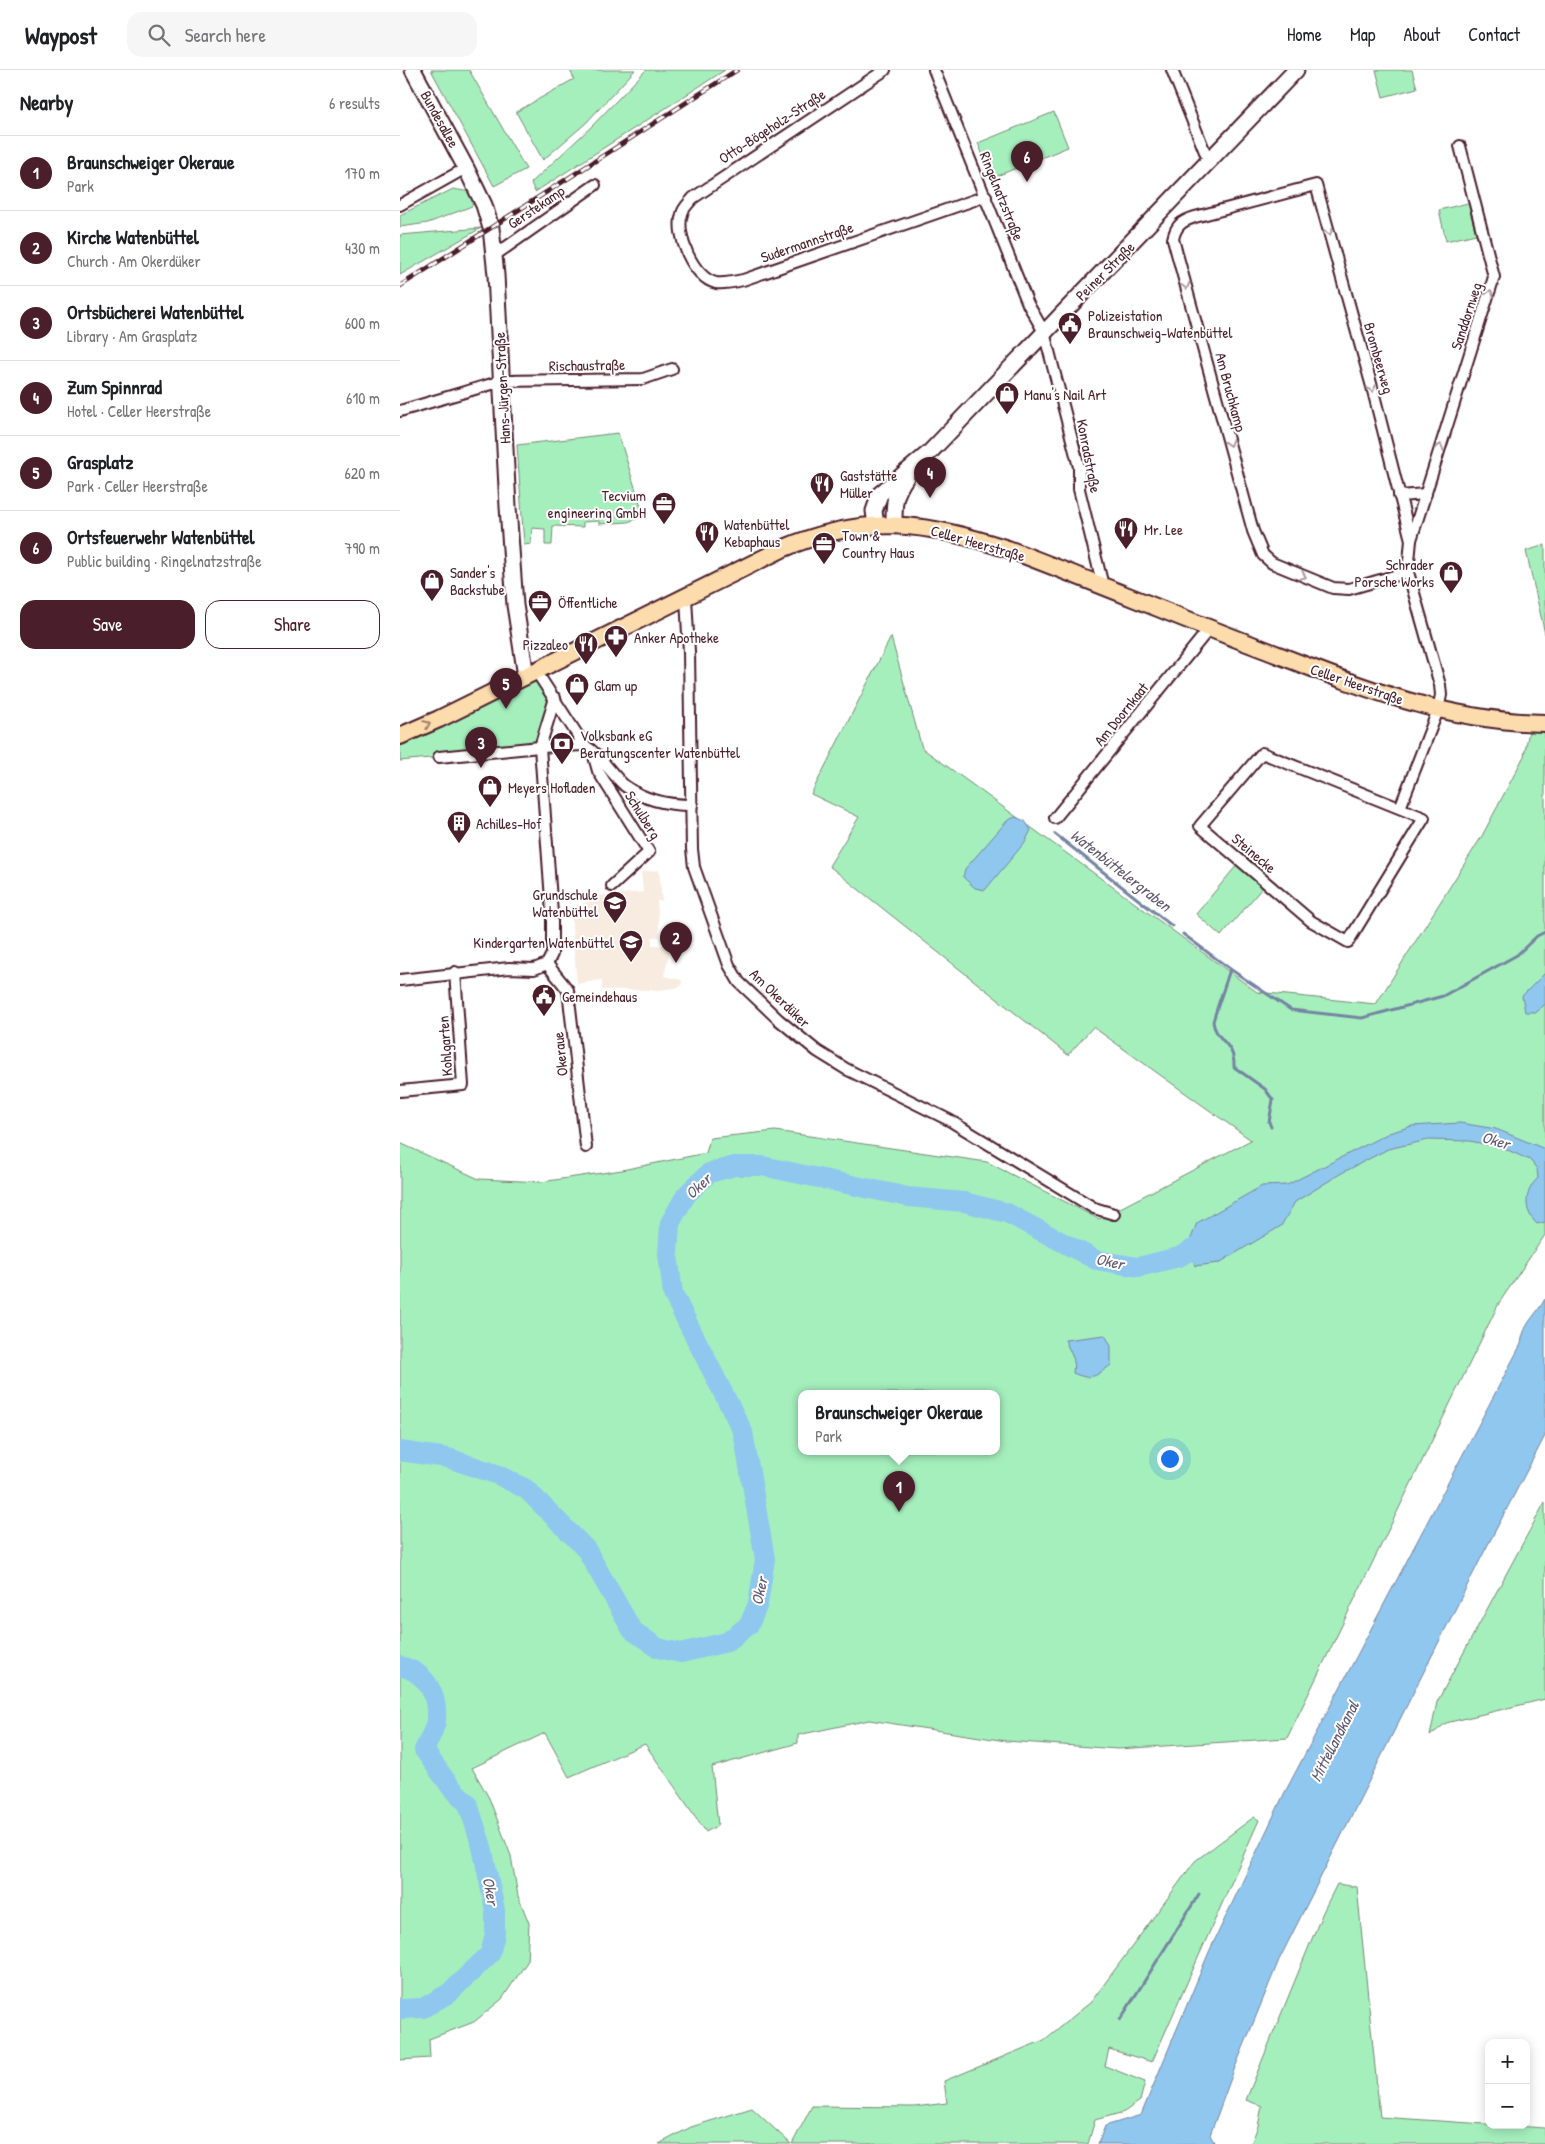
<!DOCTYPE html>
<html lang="en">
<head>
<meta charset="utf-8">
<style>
  :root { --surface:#fff; --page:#f6f6f6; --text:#202124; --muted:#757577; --line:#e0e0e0; --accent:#4a1f2b }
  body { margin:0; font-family:"Patrick Hand",sans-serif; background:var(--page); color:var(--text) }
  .controls { position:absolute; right:15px; bottom:15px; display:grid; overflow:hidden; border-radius:10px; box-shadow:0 2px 12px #0003 }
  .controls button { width:45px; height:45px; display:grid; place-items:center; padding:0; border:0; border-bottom:1px solid var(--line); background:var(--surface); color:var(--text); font:25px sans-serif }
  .you { position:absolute; left:769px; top:1388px; width:18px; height:18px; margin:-12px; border:4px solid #fff; border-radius:50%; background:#1a73e8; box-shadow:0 0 0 8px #1a73e833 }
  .badge { display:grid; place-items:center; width:32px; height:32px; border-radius:50%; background:var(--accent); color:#fff; font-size:16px; font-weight:700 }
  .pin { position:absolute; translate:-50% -41px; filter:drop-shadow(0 1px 2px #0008) }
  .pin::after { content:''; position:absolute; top:26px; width:18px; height:15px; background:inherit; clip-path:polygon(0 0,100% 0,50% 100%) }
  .popup { position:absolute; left:398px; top:1320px; width:202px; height:65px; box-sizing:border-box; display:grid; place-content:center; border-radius:10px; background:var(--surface); filter:drop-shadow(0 1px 4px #0005); font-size:16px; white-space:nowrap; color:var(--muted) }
  .popup b { font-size:19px; color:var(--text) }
  .popup::after { content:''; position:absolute; left:50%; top:100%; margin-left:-10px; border:10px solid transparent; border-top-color:var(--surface) }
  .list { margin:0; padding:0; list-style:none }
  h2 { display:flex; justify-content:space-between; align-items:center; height:65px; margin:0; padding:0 20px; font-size:21px }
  h2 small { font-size:16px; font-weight:400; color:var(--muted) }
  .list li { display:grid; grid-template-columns:32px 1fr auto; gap:15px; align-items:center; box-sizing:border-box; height:75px; padding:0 20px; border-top:1px solid var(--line) }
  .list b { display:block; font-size:19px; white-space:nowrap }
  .list p { margin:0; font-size:16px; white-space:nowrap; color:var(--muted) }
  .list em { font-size:16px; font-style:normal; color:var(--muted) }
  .actions { display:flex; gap:10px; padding:15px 20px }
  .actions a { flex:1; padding:11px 0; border:1px solid var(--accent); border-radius:15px; text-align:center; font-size:18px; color:var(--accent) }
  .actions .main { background:var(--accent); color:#fff }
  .icon { flex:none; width:28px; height:28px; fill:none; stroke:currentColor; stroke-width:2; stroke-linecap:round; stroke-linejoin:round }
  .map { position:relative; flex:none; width:1145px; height:2074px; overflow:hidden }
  header { display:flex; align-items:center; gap:30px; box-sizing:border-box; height:70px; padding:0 25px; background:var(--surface); border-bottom:1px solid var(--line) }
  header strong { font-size:24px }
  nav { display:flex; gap:28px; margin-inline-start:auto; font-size:18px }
  .search { width:350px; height:45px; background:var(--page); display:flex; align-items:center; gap:12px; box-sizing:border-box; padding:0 18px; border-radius:15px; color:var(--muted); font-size:19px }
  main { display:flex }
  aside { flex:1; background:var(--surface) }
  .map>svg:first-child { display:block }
  .built { fill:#f8ece0 }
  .green { fill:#a5efbd; stroke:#788774; fill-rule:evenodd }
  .water { fill:#90c7ef; stroke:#7484a1 }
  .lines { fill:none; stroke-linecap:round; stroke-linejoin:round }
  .stream { stroke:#7484a1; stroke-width:3 }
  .river { stroke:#90c7ef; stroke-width:20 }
  .street-casing { stroke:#4a1f2b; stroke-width:14 }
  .secondary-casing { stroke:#4a1f2b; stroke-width:19 }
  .primary-casing { stroke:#4a1f2b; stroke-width:20 }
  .street { stroke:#fff; stroke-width:10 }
  .secondary { stroke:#fff; stroke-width:15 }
  .primary { stroke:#fcdcac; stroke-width:16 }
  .rail-casing { stroke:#4a1f2b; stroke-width:5 }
  .rail { stroke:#fff; stroke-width:3; stroke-dasharray:9; stroke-linecap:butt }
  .oneway { stroke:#ae9aa0 }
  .oneway2 { stroke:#a37e6c }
  .labels { text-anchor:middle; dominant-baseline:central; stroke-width:4; stroke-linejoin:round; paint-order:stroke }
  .street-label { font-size:15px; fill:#4a1f2b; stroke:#fff }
  .poi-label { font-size:15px; fill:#4a1f2b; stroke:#fff; text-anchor:start }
  .water-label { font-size:16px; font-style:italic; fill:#625a70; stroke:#fff }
</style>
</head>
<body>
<header>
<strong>Waypost</strong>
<div class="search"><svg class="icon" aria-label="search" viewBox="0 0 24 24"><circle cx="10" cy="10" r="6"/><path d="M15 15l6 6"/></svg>Search here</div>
<nav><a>Home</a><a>Map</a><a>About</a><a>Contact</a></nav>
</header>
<main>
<aside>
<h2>Nearby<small>6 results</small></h2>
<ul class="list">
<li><span class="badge">1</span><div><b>Braunschweiger Okeraue</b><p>Park</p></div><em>170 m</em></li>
<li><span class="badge">2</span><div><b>Kirche Watenbüttel</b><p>Church · Am Okerdüker</p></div><em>430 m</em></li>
<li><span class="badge">3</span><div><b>Ortsbücherei Watenbüttel</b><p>Library · Am Grasplatz</p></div><em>600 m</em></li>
<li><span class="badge">4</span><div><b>Zum Spinnrad</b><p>Hotel · Celler Heerstraße</p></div><em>610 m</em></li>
<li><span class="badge">5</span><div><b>Grasplatz</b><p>Park · Celler Heerstraße</p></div><em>620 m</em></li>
<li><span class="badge">6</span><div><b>Ortsfeuerwehr Watenbüttel</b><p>Public building · Ringelnatzstraße</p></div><em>790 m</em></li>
</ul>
<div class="actions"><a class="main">Save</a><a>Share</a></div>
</aside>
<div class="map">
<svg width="1145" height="2074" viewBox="0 0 1145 2074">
  <rect width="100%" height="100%" fill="#fff"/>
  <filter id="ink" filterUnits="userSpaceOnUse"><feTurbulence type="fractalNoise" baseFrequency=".02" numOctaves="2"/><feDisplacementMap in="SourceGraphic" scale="10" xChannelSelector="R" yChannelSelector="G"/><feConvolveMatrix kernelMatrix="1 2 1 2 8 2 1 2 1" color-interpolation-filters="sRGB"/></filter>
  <g filter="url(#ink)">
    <!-- built -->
    <polygon class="built" points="259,800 262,831 257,831 260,867 252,867 252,875 271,876 264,906 282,910 281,917 259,920 202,920 202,910 177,914 171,847 186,846 184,827 243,822 241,802"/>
    <!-- green -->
    <g class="green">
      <polygon points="31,0 69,0 126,99 94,116"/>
      <polygon points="170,0 235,0 186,53 143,90 116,42 174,9"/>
      <polygon points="246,0 325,0 135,122 131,113 191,57"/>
      <polygon points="976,0 1012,0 1017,18 983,27"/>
      <polygon points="654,42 668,77 592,108 578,73"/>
      <polygon points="53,119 70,122 73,128 72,136 28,153 0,157 0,145"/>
      <polygon points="1068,133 1076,164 1046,171 1039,140"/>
      <polygon points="81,158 0,205 0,165"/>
      <polygon points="218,363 244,446 228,452 199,454 199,451 183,452 183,457 153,456 152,475 145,475 145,459 132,458 131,474 124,475 117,375"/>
      <polygon points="1145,475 1145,564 1126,481"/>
      <path d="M491,567L522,678L857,922L976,934L1082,766L1124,686L1129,661H1145V903L1122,927L1137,942L1145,934V1165L1099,1233L887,1668L718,1679L606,1671L469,1650L398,1665V1673L312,1697L318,1755L306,1762L245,1674L169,1707L145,1663L72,1698L89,1728L111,1786L118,1826L129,1853L127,1892L102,1929L74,1952L29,1969L30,1988L0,1990V1073L79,1109L141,1112L222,1100L306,1083L310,1068L375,1061L587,1092L699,1149L851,1070L693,957L668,985L429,796L459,747L411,724ZM402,1323H596V1381H402Z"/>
      <polygon points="136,601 155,628 140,677 0,691 0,666"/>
      <polygon points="837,795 863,817 821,866 796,844"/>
      <polygon points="1145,1432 1145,1629 1046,1653 1030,1666 1037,1632"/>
      <polygon points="854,1747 859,1750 752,1992 709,1979 705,1996 745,2012 740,2031 724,2042 695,2050 688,2074 392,2074 412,2036 514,2037 547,2033 544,2011 644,1970 691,1932 795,1791"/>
      <polygon points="937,1814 957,1817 980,2047 1145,2058 1145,2074 851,2074 858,2056 862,2036 846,2030 923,1842"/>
      <polygon points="352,2038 391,2074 259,2074 291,2057"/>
    </g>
    <!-- water -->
    <g class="water">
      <polygon points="615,747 625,751 631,760 625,772 585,820 575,818 563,807 565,799 607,751"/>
      <polygon points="1145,903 1145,934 1137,942 1125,942 1122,926"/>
      <path d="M1060,1053L1096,1059L1145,1079V1152L1137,1154C1123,1141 1124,1121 1138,1108L1137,1099L1130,1090L1103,1078L1070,1071L1028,1070L988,1079L940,1104L895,1132L881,1156L819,1193L795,1196L788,1176L797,1153L862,1116L887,1115L989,1063L1012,1056Z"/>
      <path d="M1145,1229V1366L1081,1488L879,1890L834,2000L810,2065L815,2074H698L705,2056L741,2045L809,1882L884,1724L1121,1274C1123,1253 1136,1246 1145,1229Z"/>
      <path d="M705,1265L711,1276V1295C696,1306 691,1311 673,1303L674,1290L665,1270Z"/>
    </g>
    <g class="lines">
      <!-- stream -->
      <g class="stream">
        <polyline points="655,764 772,856"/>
        <polyline points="783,864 830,899 891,940 962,948 1043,926 1117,885 1137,866 1145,862"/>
        <path d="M830,899C828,907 813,949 813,952C816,972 835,972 834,997L865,1019L873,1030L869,1052L871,1057"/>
        <polyline points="720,1950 799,1824"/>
      </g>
      <!-- river -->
      <g class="river">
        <polyline points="0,1381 48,1388 96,1404 126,1419 186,1479 232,1560 258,1578 281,1583 327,1572 349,1555 358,1534 365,1489 343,1362 273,1224 268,1184 270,1153 286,1125 309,1103 335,1096 362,1096 508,1127 564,1132 607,1143 696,1190 738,1197 779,1187 814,1167"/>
        <path d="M0,1596C26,1602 38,1624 36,1650C35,1660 28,1671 24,1680L50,1716L68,1734L82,1777L95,1840V1864L90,1884L49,1923L23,1938L0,1939"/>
      </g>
      <defs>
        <g id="street">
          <path d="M485,0L293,128C289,133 283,138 282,144C275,164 293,208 316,213C325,214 334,212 343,210L586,126"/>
          <polyline points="534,0 628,234 644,262 679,397 679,419 703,516"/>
          <polyline points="772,0 809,92"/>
          <polyline points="0,135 66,98"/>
          <polyline points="95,185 195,115"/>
          <polyline points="0,341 102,311 243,309 272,299"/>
          <polyline points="999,426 1026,424"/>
          <path d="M1008,502L949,519L933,518L872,493L863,485L853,461L773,169C776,155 782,151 795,147L916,115L972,317L1011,470"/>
          <polyline points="286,528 289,582 292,779 294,797 329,895 339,912 379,950 417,981 446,999 549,1050 694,1138 714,1144"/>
          <path d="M136,601L184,675C201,685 210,703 225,716C244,730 269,735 292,735"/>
          <polyline points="155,628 140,677 152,844 152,884 147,894 168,920 186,1077"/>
          <polyline points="193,683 198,701 249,782 212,816"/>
          <polygon points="862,683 1024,748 948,872 911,851 800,756"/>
          <polyline points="39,687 140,677 184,675"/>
          <polyline points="1000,738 1038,640 1041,625 1040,615 1008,502 1011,470 1094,207 1060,76"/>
          <polyline points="655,748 809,559"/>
          <polyline points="0,910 109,898 134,899 147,894"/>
          <polyline points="0,1021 63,1015 55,902"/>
        </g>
        <g id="secondary">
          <polyline points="13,0 66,98 84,135 91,158 96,205 108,437 115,535 126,606"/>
          <path d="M494,454C494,432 494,425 506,407"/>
          <polyline points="476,455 474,441 480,424 530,382 896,0"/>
        </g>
        <path id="primary" d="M0,666L39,649L382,479C466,443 523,452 608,479C695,512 781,548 868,581C958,616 1047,652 1145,653"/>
      </defs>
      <!-- street casing -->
      <use href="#street" class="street-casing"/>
      <!-- secondary casing -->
      <use href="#secondary" class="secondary-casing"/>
      <!-- primary casing -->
      <use href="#primary" class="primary-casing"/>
      <!-- street -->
      <use href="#street" class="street"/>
      <!-- secondary -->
      <use href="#secondary" class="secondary"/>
      <!-- primary -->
      <use href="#primary" class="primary"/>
      <defs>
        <polyline id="rail" points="0,216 337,0"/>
      </defs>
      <!-- rail casing -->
      <use href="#rail" class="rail-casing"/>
      <!-- rail -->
      <use href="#rail" class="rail"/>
    </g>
    <!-- one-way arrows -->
    <defs><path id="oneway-chevron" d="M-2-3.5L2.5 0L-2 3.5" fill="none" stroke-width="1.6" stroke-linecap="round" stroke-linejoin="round" transform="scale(1.25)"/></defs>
    <g class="oneway">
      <use href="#oneway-chevron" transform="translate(929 162) rotate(75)"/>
      <use href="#oneway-chevron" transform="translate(786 216) rotate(75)"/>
      <use href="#oneway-chevron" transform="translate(1090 223) rotate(-75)"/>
      <use href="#oneway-chevron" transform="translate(972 319) rotate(75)"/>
      <use href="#oneway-chevron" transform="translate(829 373) rotate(75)"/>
      <use href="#oneway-chevron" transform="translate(1040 377) rotate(-73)"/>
      <use href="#oneway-chevron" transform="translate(903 506) rotate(22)"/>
    </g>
    <use class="oneway2" href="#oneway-chevron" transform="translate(27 654) rotate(-23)"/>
  </g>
  <!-- icons -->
  <defs>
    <symbol id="civic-pin" viewBox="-11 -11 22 30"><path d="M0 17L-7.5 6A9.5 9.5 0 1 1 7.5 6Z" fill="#4a1f2b" stroke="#fff"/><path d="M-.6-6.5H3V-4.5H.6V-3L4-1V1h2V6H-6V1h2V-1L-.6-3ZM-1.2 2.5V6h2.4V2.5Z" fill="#fff"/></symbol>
    <symbol id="shop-pin" viewBox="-11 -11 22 30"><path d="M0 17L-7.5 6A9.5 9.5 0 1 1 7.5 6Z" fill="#4a1f2b" stroke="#fff"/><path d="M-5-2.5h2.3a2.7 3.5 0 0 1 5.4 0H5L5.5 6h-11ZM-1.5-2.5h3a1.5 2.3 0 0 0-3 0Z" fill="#fff"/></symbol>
    <symbol id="restaurant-pin" viewBox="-11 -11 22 30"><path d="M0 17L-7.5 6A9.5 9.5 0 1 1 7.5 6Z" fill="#4a1f2b" stroke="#fff"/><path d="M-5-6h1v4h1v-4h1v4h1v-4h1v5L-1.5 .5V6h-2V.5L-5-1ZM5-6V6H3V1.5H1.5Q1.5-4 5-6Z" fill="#fff"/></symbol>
    <symbol id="office-pin" viewBox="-11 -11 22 30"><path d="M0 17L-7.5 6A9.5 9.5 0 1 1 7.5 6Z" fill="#4a1f2b" stroke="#fff"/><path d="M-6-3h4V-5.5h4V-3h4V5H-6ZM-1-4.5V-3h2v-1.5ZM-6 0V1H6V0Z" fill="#fff"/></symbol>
    <symbol id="pharmacy-pin" viewBox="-11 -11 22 30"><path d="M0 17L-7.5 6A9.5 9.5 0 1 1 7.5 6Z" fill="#4a1f2b" stroke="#fff"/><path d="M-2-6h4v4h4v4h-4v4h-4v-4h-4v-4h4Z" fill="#fff"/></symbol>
    <symbol id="bank-pin" viewBox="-11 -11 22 30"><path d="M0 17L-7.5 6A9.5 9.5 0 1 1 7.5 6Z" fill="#4a1f2b" stroke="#fff"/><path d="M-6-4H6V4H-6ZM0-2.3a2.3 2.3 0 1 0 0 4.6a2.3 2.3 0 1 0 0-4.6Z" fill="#fff"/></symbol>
    <symbol id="building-pin" viewBox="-11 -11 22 30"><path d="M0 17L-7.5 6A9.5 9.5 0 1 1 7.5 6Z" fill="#4a1f2b" stroke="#fff"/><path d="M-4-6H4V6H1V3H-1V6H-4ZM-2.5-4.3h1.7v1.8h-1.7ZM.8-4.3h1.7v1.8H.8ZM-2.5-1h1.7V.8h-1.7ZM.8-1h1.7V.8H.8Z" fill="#fff"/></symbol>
    <symbol id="school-pin" viewBox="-11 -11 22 30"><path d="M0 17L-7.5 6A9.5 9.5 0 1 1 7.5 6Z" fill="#4a1f2b" stroke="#fff"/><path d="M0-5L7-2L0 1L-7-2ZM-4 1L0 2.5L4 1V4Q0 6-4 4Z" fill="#fff"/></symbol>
  </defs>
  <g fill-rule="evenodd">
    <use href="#civic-pin" x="656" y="240" width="28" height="38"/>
    <use href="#shop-pin" x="593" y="310" width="28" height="38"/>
    <use href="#restaurant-pin" x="408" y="400" width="28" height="38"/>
    <use href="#office-pin" x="250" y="420" width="28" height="38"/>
    <use href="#restaurant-pin" x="712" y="445" width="28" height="38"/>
    <use href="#restaurant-pin" x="293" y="449" width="28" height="38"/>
    <use href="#office-pin" x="410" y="460" width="28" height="38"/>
    <use href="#shop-pin" x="1037" y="489" width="28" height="38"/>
    <use href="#shop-pin" x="18" y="497" width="28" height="38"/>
    <use href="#office-pin" x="126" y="518" width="28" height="38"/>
    <use href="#pharmacy-pin" x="202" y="553" width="28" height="38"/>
    <use href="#restaurant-pin" x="172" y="560" width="28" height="38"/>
    <use href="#shop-pin" x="163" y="601" width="28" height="38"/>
    <use href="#bank-pin" x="148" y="660" width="28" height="38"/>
    <use href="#shop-pin" x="76" y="703" width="28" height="38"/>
    <use href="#building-pin" x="45" y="739" width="28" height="38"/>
    <use href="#school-pin" x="201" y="819" width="28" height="38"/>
    <use href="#school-pin" x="217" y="858" width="28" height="38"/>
    <use href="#civic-pin" x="130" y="912" width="28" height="38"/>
  </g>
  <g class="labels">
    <!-- street labels -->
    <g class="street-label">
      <text transform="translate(40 49) rotate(61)">Bundesallee</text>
      <text transform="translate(372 56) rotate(-33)">Otto-Bögeholz-Straße</text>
      <text transform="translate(602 126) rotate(68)">Ringelnatzstraße</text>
      <text transform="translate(136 137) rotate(-34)">Gerstekamp</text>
      <text transform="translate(407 172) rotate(-19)">Sudermannstraße</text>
      <text transform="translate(705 201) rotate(-45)">Peiner Straße</text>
      <text transform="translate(1066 246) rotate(-72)">Sanddornweg</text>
      <text transform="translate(979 288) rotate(74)">Brombeerweg</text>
      <text transform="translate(187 295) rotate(-1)">Rischaustraße</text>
      <text transform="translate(102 318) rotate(-93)">Hans-Jürgen-Straße</text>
      <text transform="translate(831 322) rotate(75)">Am Bruchkamp</text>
      <text transform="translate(689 386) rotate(79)">Konradstraße</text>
      <text transform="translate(578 473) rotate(16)">Celler Heerstraße</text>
      <text transform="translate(957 614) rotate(19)">Celler Heerstraße</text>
      <text transform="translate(721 644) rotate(-51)">Am Doornkaat</text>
      <text transform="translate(243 745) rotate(58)">Schulberg</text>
      <text transform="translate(854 783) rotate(40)">Steinecke</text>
      <text transform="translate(380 928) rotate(44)">Am Okerdüker</text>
      <text transform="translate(45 976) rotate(-94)">Kohlgarten</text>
      <text transform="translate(160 984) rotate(-96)">Okeraue</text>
    </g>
    <!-- poi labels -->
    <g class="poi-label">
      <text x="688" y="245">Polizeistation<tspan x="688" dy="17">Braunschweig-Watenbüttel</tspan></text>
      <text x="624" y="324">Manu's Nail Art</text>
      <text x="440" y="405">Gaststätte<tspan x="440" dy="17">Müller</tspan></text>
      <text x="246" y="425" text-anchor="end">Tecvium<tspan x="246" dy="17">engineering GmbH</tspan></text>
      <text x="324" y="454">Watenbüttel<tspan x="324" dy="17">Kebaphaus</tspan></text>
      <text x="744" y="459">Mr. Lee</text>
      <text x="442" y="465">Town &amp;<tspan x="442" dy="17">Country Haus</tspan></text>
      <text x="1034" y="494" text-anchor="end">Schrader<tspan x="1034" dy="17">Porsche Works</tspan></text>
      <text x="50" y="502">Sander's<tspan x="50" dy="17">Backstube</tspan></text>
      <text x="158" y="532">Öffentliche</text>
      <text x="234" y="567">Anker Apotheke</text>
      <text x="168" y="574" text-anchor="end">Pizzaleo</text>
      <text x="194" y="615">Glam up</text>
      <text x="180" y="665">Volksbank eG<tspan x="180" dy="17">Beratungscenter Watenbüttel</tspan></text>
      <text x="108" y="717">Meyers Hofladen</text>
      <text x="76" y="753">Achilles-Hof</text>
      <text x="198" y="824" text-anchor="end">Grundschule<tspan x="198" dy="17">Watenbüttel</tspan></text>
      <text x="214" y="872" text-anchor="end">Kindergarten Watenbüttel</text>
      <text x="162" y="926">Gemeindehaus</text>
    </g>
    <!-- water labels -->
    <g class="water-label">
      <text transform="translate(721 800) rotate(38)">Watenbüttelergraben</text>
      <text transform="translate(1096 1070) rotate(17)">Oker</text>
      <text transform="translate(298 1116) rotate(-43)">Oker</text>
      <text transform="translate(710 1191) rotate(12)">Oker</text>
      <text transform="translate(359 1521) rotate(-78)">Oker</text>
      <text transform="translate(934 1671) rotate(-63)">Mittellandkanal</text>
      <text transform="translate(91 1821) rotate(79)">Oker</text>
    </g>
  </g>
</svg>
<div class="controls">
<button>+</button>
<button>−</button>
</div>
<div class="you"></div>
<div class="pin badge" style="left:499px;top:1442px">1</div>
<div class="popup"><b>Braunschweiger Okeraue</b>Park</div>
<div class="pin badge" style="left:276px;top:893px">2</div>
<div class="pin badge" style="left:81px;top:698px">3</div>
<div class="pin badge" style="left:530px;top:428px">4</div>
<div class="pin badge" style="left:106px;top:639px">5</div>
<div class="pin badge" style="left:627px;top:112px">6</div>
</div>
</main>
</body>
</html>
